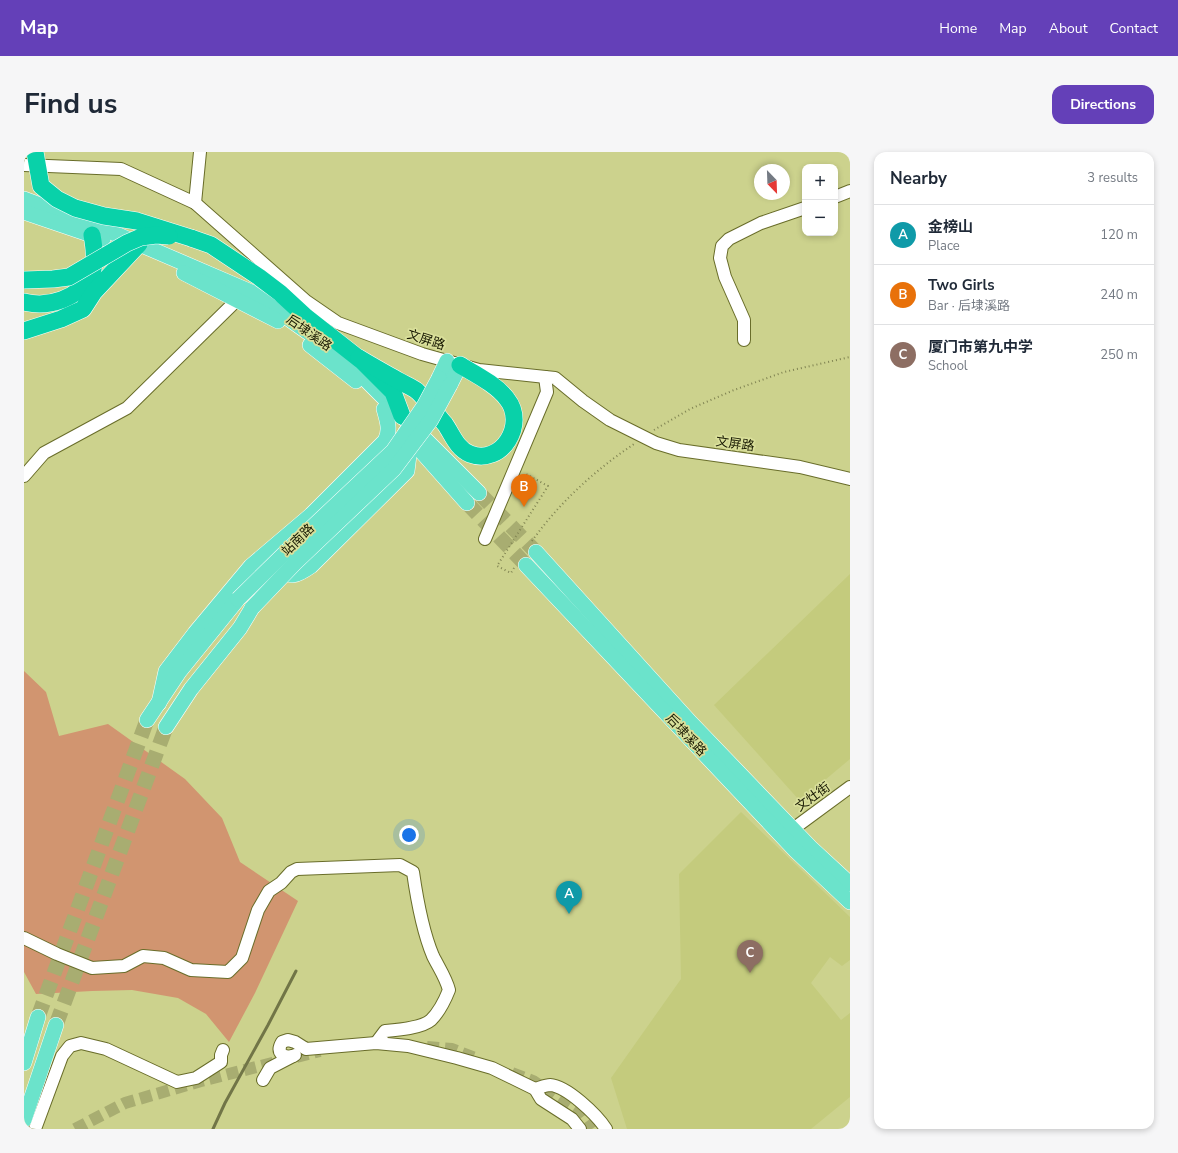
<!DOCTYPE html>
<html lang="en">
<head>
<meta charset="utf-8">
<style>
  :root { --surface:#fff; --page:#f6f6f7; --text:#1f2937; --muted:#747a83; --line:#e0e1e3; --accent:#6440b8 }
  body { margin:0; font-family:"Nunito Sans","Noto Sans SC",sans-serif; background:var(--page); color:var(--text) }
  .controls { position:absolute; right:12px; top:12px; display:grid; overflow:hidden; border-radius:8px; box-shadow:0 2px 6px #0003 }
  .controls button { width:36px; height:36px; display:grid; place-items:center; padding:0; border:0; border-bottom:1px solid var(--line); background:var(--surface); color:var(--text); font:20px sans-serif }
  .compass { position:absolute; left:730px; top:12px; width:36px; height:36px; border-radius:50%; background:var(--surface); box-shadow:0 2px 6px #0003; rotate:157deg }
  .you { position:absolute; left:385px; top:683px; width:14px; height:14px; margin:-10px; border:3px solid #fff; border-radius:50%; background:#1a73e8; box-shadow:0 0 0 6px #1a73e833 }
  .badge { display:grid; place-items:center; width:26px; height:26px; border-radius:50%; background:var(--accent); color:#fff; font-size:13px; font-weight:700 }
  .pin { position:absolute; translate:-50% -33px; filter:drop-shadow(0 1px 2px #0008) }
  .pin::after { content:''; position:absolute; top:21px; width:14px; height:12px; background:inherit; clip-path:polygon(0 0,100% 0,50% 100%) }
  .list { margin:0; padding:0; list-style:none }
  h2 { display:flex; justify-content:space-between; align-items:center; height:52px; margin:0; padding:0 16px; font-size:17px }
  h2 small { font-size:13px; font-weight:400; color:var(--muted) }
  .list li { display:grid; grid-template-columns:26px 1fr auto; gap:12px; align-items:center; box-sizing:border-box; height:60px; padding:0 16px; border-top:1px solid var(--line) }
  .list b { display:block; font-size:15px; white-space:nowrap }
  .list p { margin:0; font-size:13px; white-space:nowrap; color:var(--muted) }
  .list em { font-size:13px; font-style:normal; color:var(--muted) }
  .map { position:relative; flex:none; width:826px; height:977px; overflow:hidden; border-radius:12px }
  header { display:flex; align-items:center; gap:24px; box-sizing:border-box; height:56px; padding:0 20px; background:var(--accent); color:#fff }
  header strong { font-size:19px }
  nav { display:flex; gap:22px; margin-inline-start:auto; font-size:14px }
  .intro { display:flex; align-items:center; justify-content:space-between; box-sizing:border-box; height:96px; padding:0 24px }
  h1 { margin:0; font-size:28px }
  .button { padding:10px 18px; border-radius:12px; background:var(--accent); color:#fff; font-size:14px; font-weight:700 }
  main { display:flex; gap:24px; padding:0 24px }
  aside { flex:1; background:var(--surface); border-radius:12px; box-shadow:0 2px 6px #0003 }
  .map>svg:first-child { display:block }
  .built { fill:#c4cb7d }
  .green { fill:#d19570 }
  .lines { fill:none; stroke-linecap:round; stroke-linejoin:round }
  .minor-tunnel { stroke:#a8ad71; stroke-width:12; stroke-dasharray:12 6; stroke-linecap:butt }
  .major-tunnel { stroke:#a8ad71; stroke-width:15; stroke-dasharray:15 8; stroke-linecap:butt }
  .minor-casing { stroke:#696d2a; stroke-width:14 }
  .major-casing { stroke:#fff; stroke-width:16 }
  .highway-casing { stroke:#fff; stroke-width:18 }
  .path { stroke:#808452; stroke-width:2; stroke-dasharray:1 3; stroke-linecap:butt }
  .minor { stroke:#fff; stroke-width:12 }
  .major { stroke:#6be3cb; stroke-width:15 }
  .highway { stroke:#09d1a9; stroke-width:17 }
  .rail { stroke:#717547; stroke-width:3 }
  .major-bridge-casing { stroke:#fff; stroke-width:16; stroke-linecap:butt }
  .highway-bridge-casing { stroke:#fff; stroke-width:18; stroke-linecap:butt }
  .major-bridge { stroke:#6be3cb; stroke-width:15 }
  .highway-bridge { stroke:#09d1a9; stroke-width:17 }
  .labels { text-anchor:middle; dominant-baseline:central; stroke-width:3.5; stroke-linejoin:round; paint-order:stroke }
  .street-label { font-size:13px; fill:#161700; stroke:#d9df9a }
</style>
</head>
<body>
<header>
<strong>Map</strong>
<nav><a>Home</a><a>Map</a><a>About</a><a>Contact</a></nav>
</header>
<div class="intro"><h1>Find us</h1><a class="button">Directions</a></div>
<main>
<div class="map">
<svg width="826" height="977" viewBox="0 0 826 977">
  <rect width="100%" height="100%" fill="#ccd28d"/>
  <!-- built -->
  <g class="built">
    <polygon points="826,422 826,607 776,649 690,553"/>
    <polygon points="717,660 826,765 826,808 818,814 806,805 787,831 817,868 826,861 826,945 787,977 603,977 587,926 657,827 655,722"/>
  </g>
  <!-- green -->
  <polygon class="green" points="0,519 22,540 35,584 84,572 161,627 198,666 216,710 274,749 231,841 205,890 182,862 154,846 108,838 68,839 12,842 0,820"/>
  <g class="lines">
    <!-- minor-tunnel -->
    <g class="minor-tunnel">
      <polyline points="403,895 428,897 451,906"/>
      <polyline points="488,921 509,929 558,963 568,977"/>
      <polyline points="51,977 101,951 177,929 296,899"/>
    </g>
    <!-- major-tunnel -->
    <g class="major-tunnel">
      <polyline points="455,341 512,400"/>
      <polyline points="443,351 502,413"/>
      <polyline points="14,865 123,568"/>
      <polyline points="32,873 142,575"/>
    </g>
    <defs>
      <g id="minor">
        <polyline points="0,13 97,17 171,51 282,149 314,171 398,202 455,218 531,226 559,249 586,268 632,291 655,298 776,315 826,327"/>
        <polyline points="811,45 826,39"/>
        <polyline points="171,51 176,0"/>
        <polyline points="720,188 720,168 701,125 696,106 698,94 705,87 737,71 781,56"/>
        <polyline points="0,324 20,301 103,256 213,148"/>
        <polyline points="461,387 523,240 521,225"/>
        <polyline points="769,677 826,635"/>
        <path d="M0,786L33,802L68,816L100,814L119,804L140,806L167,818L204,820L218,806L234,758L245,739L257,731L267,720L273,717L376,713L389,720C393,748 398,778 409,804C415,816 422,826 425,838C421,848 415,860 407,868C398,876 373,878 361,879L352,891"/>
        <path d="M269,904C258,906 252,900 258,890L264,888L271,890L282,897L352,891L384,894L433,906L468,916L511,937L517,947L548,967L556,977"/>
        <polyline points="239,928 246,916 271,903"/>
        <path d="M511,937C515,936 522,933 526,933C543,934 573,963 582,977"/>
        <polyline points="11,977 38,904 46,894 57,891 82,897 153,930 172,926 197,910 197,903 199,898"/>
      </g>
      <g id="major">
        <polyline points="0,47 78,76 227,140 320,206 455,341"/>
        <polyline points="0,60 79,87"/>
        <polyline points="160,121 254,169"/>
        <polyline points="286,193 332,229"/>
        <polyline points="415,226 423,209"/>
        <polyline points="426,233 436,213"/>
        <polyline points="381,281 443,351"/>
        <polyline points="512,400 667,571 786,695 826,732"/>
        <path d="M254,413C265,429 274,423 287,414L383,319L386,295"/>
        <polyline points="502,413 772,699 826,750"/>
        <path d="M135,551L142,519L171,481L227,414L287,363L361,289C367,278 363,268 360,257"/>
        <polyline points="123,568 155,520 214,447"/>
        <polyline points="142,575 167,537 216,476 228,456"/>
        <polyline points="0,911 14,865"/>
        <polyline points="0,968 32,873"/>
      </g>
      <g id="highway">
        <polyline points="167,86 187,93 235,125 256,141 282,165 338,209 369,240 378,264"/>
        <path d="M0,150C25,156 54,147 67,123C72,113 70,94 68,83"/>
        <polyline points="0,179 37,167 59,157 70,140 115,92"/>
        <path d="M335,206C348,214 361,221 375,229C380,232 388,235 393,239C402,247 413,263 421,272C428,282 433,297 446,302C478,314 503,272 483,247C473,233 451,222 436,213"/>
      </g>
    </defs>
    <!-- minor casing -->
    <use href="#minor" class="minor-casing"/>
    <!-- major casing -->
    <use href="#major" class="major-casing"/>
    <!-- highway casing -->
    <use href="#highway" class="highway-casing"/>
    <!-- path -->
    <g class="path">
      <polyline points="630,278 666,257 710,238 760,220 826,205"/>
      <path d="M508,389C535,351 571,318 610,292"/>
      <polyline points="490,416 487,421 473,414 524,334 500,321"/>
    </g>
    <!-- minor -->
    <use href="#minor" class="minor"/>
    <!-- major -->
    <use href="#major" class="major"/>
    <!-- highway -->
    <use href="#highway" class="highway"/>
    <!-- rail -->
    <polyline class="rail" points="189,977 201,951 244,873 272,819"/>
    <defs>
      <g id="major-bridge">
        <polyline points="214,447 266,396 369,299 400,254 415,226"/>
        <polyline points="228,456 271,411 370,317 407,268 426,233"/>
      </g>
      <g id="highway-bridge">
        <polyline points="11,0 17,34 33,47 51,56 80,64 113,69 167,86"/>
        <polyline points="0,128 29,127 45,125 103,91 117,85 132,83 145,84"/>
      </g>
    </defs>
    <!-- major-bridge casing -->
    <use href="#major-bridge" class="major-bridge-casing"/>
    <!-- highway-bridge casing -->
    <use href="#highway-bridge" class="highway-bridge-casing"/>
    <!-- major-bridge -->
    <use href="#major-bridge" class="major-bridge"/>
    <!-- highway-bridge -->
    <use href="#highway-bridge" class="highway-bridge"/>
  </g>
  <g class="labels">
    <!-- street labels -->
    <g class="street-label">
      <text transform="translate(285 181) rotate(35)">后埭溪路</text>
      <text transform="translate(402 188) rotate(18)">文屏路</text>
      <text transform="translate(711 292) rotate(8)">文屏路</text>
      <text transform="translate(274 388) rotate(-44)">站南路</text>
      <text transform="translate(662 583) rotate(47)">后埭溪路</text>
      <text transform="translate(789 645) rotate(-36)">文灶街</text>
    </g>
  </g>
</svg>
<div class="controls">
<button>+</button>
<button>−</button>
</div>
<svg class="compass" viewBox="-18 -18 36 36"><path d="M0-13l5 13h-10z" fill="#e53935"/><path d="M0 13l5-13h-10z" fill="#747a83"/></svg>
<div class="you"></div>
<div class="pin badge" style="left:545px;top:762px;background:#0f9aa8">A</div>
<div class="pin badge" style="left:500px;top:355px;background:#e8710a">B</div>
<div class="pin badge" style="left:726px;top:821px;background:#8d6e63">C</div>
</div>
<aside>
<h2>Nearby<small>3 results</small></h2>
<ul class="list">
<li><span class="badge" style="background:#0f9aa8">A</span><div><b>金榜山</b><p>Place</p></div><em>120 m</em></li>
<li><span class="badge" style="background:#e8710a">B</span><div><b>Two Girls</b><p>Bar · 后埭溪路</p></div><em>240 m</em></li>
<li><span class="badge" style="background:#8d6e63">C</span><div><b>厦门市第九中学</b><p>School</p></div><em>250 m</em></li>
</ul>
</aside>
</main>
</body>
</html>
